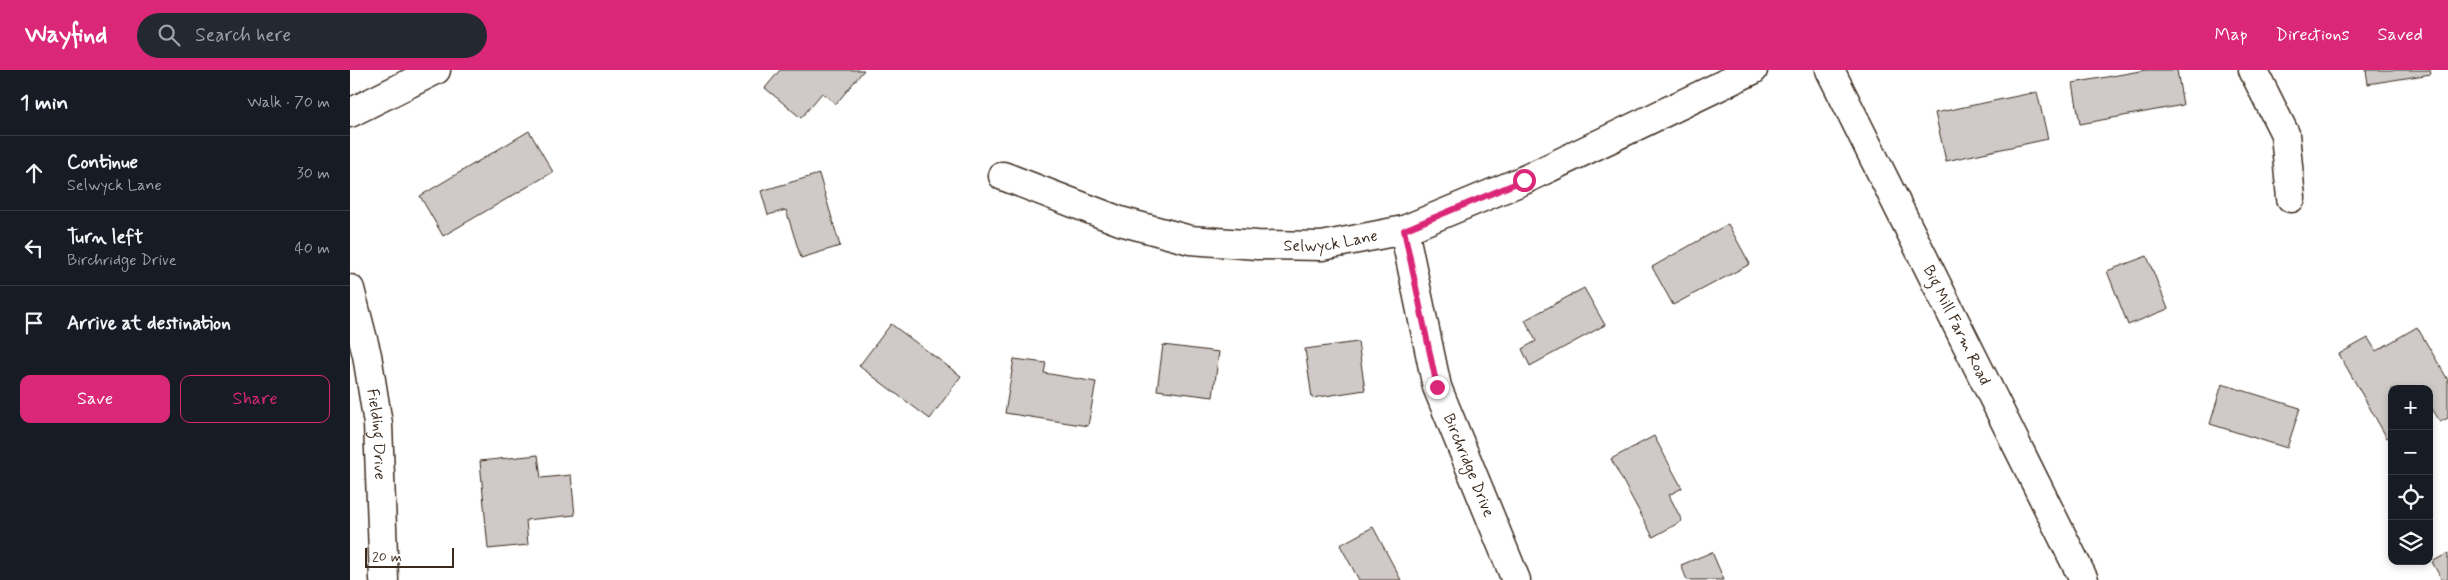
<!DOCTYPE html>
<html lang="en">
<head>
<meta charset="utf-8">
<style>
  :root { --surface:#171b24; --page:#242831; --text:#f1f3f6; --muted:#9ea1a6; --line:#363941; --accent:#db2777 }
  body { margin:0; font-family:Mynerve,sans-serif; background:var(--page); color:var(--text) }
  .controls { position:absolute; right:15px; bottom:15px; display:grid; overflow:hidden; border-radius:10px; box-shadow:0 2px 8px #0003 }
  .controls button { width:45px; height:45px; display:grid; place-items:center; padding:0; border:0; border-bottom:1px solid var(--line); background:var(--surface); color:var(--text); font:25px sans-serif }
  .scale { position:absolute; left:15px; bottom:12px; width:89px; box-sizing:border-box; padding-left:5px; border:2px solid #3b2a1e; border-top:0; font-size:14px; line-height:18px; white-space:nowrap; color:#3b2a1e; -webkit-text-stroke:4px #fff; paint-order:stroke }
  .stop { position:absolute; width:15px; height:15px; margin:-11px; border:4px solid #db2777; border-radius:50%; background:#fff }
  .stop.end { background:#db2777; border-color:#fff; box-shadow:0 1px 5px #0008 }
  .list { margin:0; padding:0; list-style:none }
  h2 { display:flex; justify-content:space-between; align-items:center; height:65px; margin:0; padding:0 20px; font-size:21px }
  h2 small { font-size:16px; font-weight:400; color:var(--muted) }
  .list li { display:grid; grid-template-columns:32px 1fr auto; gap:15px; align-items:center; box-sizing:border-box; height:75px; padding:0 20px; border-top:1px solid var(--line) }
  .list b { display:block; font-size:19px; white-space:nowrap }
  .list p { margin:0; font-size:16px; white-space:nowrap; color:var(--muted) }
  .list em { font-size:16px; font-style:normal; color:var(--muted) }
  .actions { display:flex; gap:10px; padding:15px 20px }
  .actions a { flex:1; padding:11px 0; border:1px solid var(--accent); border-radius:10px; text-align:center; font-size:18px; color:var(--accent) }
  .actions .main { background:var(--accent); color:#fff }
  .icon { flex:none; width:28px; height:28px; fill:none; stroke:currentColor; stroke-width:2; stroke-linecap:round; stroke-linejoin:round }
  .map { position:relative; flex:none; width:2098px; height:510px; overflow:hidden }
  header { display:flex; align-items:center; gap:30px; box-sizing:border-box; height:70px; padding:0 25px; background:var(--accent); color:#fff }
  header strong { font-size:24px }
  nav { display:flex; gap:28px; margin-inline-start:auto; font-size:18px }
  .search { width:350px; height:45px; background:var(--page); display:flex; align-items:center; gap:12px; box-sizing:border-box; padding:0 18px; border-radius:28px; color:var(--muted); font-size:19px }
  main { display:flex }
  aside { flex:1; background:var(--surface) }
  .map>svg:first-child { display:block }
  .building { fill:#cfcac7; stroke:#3b2a1e }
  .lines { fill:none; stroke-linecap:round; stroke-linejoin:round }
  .street-casing { stroke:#3b2a1e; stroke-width:31 }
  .street { stroke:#fff; stroke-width:28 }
  .route { stroke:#db2777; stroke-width:6 }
  .labels { text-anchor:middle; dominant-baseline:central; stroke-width:4.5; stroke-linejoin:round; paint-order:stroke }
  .street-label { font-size:16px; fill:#3b2a1e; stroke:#fff }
</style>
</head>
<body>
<header>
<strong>Wayfind</strong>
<div class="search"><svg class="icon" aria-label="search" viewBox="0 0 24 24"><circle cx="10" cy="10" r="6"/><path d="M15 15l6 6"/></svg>Search here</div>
<nav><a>Map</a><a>Directions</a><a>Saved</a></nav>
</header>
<main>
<aside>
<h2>1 min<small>Walk · 70 m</small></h2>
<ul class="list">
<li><svg class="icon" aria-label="ahead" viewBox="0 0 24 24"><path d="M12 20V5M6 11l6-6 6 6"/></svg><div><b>Continue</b><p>Selwyck Lane</p></div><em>30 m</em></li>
<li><svg class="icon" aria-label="left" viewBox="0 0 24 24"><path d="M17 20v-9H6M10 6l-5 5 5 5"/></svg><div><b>Turn left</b><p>Birchridge Drive</p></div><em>40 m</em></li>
<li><svg class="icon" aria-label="arrive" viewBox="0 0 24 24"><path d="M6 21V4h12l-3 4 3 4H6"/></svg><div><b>Arrive at destination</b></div></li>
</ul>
<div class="actions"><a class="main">Save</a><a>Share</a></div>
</aside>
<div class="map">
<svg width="2098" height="510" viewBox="0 0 2098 510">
  <rect width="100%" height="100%" fill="#fff"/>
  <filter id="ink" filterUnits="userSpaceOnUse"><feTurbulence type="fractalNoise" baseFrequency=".02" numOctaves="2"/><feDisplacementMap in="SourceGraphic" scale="10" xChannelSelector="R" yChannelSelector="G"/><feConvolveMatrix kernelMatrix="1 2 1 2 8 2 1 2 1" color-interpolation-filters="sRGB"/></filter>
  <g filter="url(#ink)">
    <!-- building -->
    <g class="building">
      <polygon points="430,0 514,0 486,34 472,23 451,48 415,18"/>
      <polygon points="1796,0 1827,0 1833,35 1730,54 1723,13"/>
      <polygon points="2016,0 2080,0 2081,4 2018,14"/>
      <polygon points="1687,22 1698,69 1596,91 1585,43"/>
      <polygon points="179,61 203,102 93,166 70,126"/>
      <polygon points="469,104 490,176 451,188 436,140 418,145 411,121"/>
      <polygon points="1378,154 1400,194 1323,235 1302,197"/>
      <polygon points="1797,186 1818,239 1778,255 1757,201"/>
      <polygon points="1234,218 1255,255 1180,296 1172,279 1186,271 1175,250"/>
      <polygon points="541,254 611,306 580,349 509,296"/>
      <polygon points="2067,257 2098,310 2098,348 2090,352 2079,333 2079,319 2042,319 2042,365 2037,368 1989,284 2018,268 2026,281"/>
      <polygon points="1008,272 1015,320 962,328 955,279"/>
      <polygon points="813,275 869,282 863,327 807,320"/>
      <polygon points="664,289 696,293 694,303 746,312 738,356 655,343"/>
      <polygon points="1872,314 1950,338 1937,378 1860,354"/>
      <polygon points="1304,366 1332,418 1319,425 1332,451 1303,467 1261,389"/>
      <polygon points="188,385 191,408 221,405 225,445 176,450 178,475 138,479 130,391"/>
      <polygon points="1023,457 1051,510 1009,510 990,475"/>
      <polygon points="1362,482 1374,510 1337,510 1331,495"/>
      <polygon points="2098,483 2098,510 2092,510 2082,492"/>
    </g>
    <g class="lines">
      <defs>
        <g id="street">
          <path id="s1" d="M1480,0L1734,510"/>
          <polyline points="1903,0 1935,64 1941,128"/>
          <polyline points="0,43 86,0"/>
          <path id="s2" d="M653,106L770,151L840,170L907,175L972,176L1054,160L1174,110L1403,0"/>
          <path id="s3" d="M1054,160L1087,317L1166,510"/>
          <path id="s4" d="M0,219L17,285L28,354L34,510"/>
        </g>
      </defs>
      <!-- street casing -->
      <use href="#street" class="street-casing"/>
      <!-- street -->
      <use href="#street" class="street"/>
    </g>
  </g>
  <g class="lines" filter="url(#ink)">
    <!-- route -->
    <polyline class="route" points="1087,317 1054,160 1174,110"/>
  </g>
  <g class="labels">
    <!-- street labels -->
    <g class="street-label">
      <text stroke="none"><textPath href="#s2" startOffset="339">Selwyck Lane</textPath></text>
      <text stroke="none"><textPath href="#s1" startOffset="285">Big Mill Farm Road</textPath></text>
      <text stroke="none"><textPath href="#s4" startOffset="148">Fielding Drive</textPath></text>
      <text stroke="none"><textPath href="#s3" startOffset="245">Birchridge Drive</textPath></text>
    </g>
  </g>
</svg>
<div class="controls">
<button>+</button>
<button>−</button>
<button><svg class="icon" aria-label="locate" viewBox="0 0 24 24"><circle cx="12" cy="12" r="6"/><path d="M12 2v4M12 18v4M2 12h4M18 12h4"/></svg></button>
<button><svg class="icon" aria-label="layers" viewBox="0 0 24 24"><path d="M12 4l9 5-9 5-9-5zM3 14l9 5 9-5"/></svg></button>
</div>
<div class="scale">20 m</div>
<div class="stop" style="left:1174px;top:110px"></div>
<div class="stop end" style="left:1087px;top:317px"></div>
</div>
</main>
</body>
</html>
